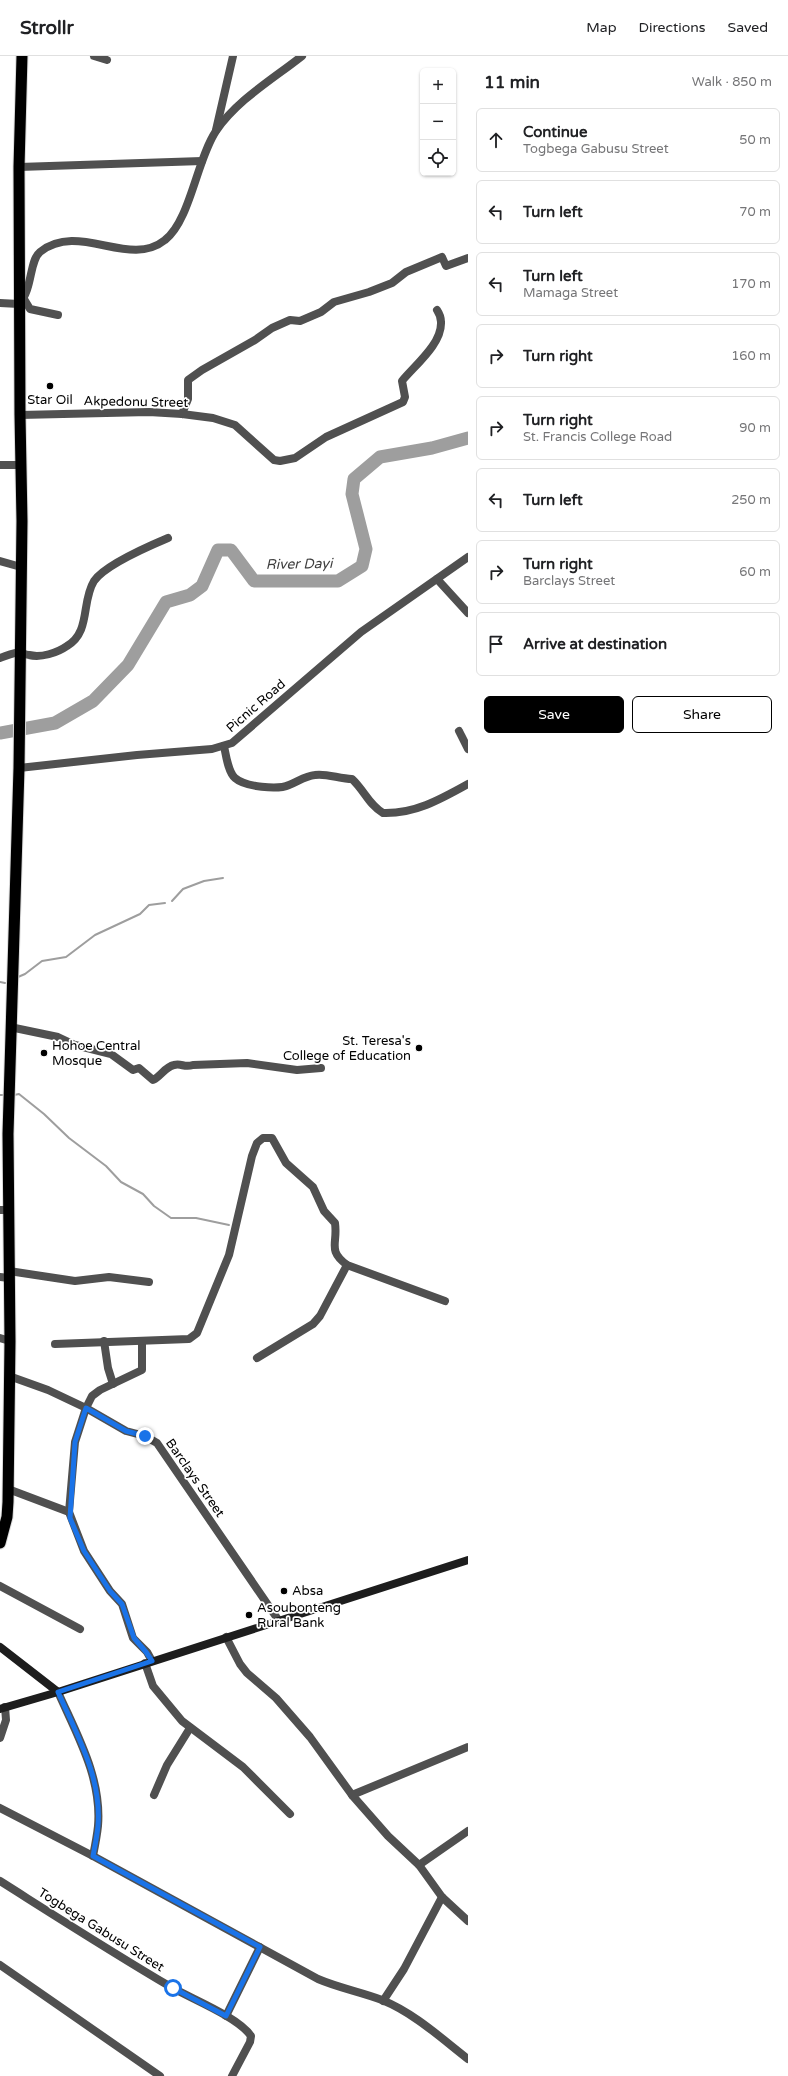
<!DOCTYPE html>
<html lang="en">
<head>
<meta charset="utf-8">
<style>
  :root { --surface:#fff; --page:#f2f2f2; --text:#202124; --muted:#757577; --line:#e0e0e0; --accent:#000 }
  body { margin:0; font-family:"Varela Round",sans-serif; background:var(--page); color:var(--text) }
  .controls { position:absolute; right:12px; top:12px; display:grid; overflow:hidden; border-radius:6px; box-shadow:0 1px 3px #0004 }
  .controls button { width:36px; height:36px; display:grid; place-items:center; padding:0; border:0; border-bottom:1px solid var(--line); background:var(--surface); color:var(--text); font:20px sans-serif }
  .stop { position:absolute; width:12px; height:12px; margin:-9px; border:3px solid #1a73e8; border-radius:50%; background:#fff }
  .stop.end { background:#1a73e8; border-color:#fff; box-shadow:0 1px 4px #0008 }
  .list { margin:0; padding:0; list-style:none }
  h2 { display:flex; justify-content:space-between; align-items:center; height:52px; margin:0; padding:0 16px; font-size:17px }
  h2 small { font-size:13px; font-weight:400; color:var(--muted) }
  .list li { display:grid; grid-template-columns:26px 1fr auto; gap:12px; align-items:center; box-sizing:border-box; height:64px; margin:0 8px 8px; padding:0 8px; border:1px solid var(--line); border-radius:6px }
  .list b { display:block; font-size:15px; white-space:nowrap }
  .list p { margin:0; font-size:13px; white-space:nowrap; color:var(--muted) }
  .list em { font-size:13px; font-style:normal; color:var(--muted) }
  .actions { display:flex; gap:8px; padding:12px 16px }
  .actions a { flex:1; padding:9px 0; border:1px solid var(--accent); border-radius:6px; text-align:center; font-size:14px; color:var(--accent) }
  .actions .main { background:var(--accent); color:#fff }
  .icon { flex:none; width:22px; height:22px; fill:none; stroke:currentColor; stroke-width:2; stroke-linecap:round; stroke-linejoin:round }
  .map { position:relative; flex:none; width:468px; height:2020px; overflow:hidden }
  header { display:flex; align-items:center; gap:24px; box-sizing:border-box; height:56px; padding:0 20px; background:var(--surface); border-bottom:1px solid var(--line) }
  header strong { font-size:19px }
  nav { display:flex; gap:22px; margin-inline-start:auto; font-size:14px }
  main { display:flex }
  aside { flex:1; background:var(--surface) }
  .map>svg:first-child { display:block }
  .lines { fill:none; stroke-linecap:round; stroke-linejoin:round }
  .stream { stroke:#9e9e9e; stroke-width:2 }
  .river { stroke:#9e9e9e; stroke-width:13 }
  .trunk-casing { stroke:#dbdbdb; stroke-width:13 }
  .minor { stroke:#505050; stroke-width:8 }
  .secondary { stroke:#1d1d1d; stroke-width:8 }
  .trunk { stroke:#000; stroke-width:11 }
  .route { stroke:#1a73e8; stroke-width:5 }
  .poi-dot { fill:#000; stroke:#fff; stroke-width:1.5 }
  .labels { text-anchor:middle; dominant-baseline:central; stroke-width:3.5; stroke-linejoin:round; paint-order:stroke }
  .poi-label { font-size:13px; fill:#000; stroke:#fff; text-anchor:start }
  .street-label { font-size:13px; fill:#000; stroke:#fff }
  .water-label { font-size:14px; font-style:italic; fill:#3f3f3f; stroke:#fff }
</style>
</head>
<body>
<header>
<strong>Strollr</strong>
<nav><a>Map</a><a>Directions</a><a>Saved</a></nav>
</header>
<main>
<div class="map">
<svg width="468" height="2020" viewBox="0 0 468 2020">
  <rect width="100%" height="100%" fill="#fff"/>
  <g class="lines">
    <!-- stream -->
    <g class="stream">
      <polyline points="172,845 183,833 204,825 223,822"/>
      <polyline points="18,921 25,918 42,905 66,901 95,879 140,858 149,849 165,847"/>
      <polyline points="0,926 5,927"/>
      <polyline points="0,1039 5,1039"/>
      <polyline points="14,1039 19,1038 44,1058 69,1082 106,1110 121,1126 143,1138 154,1150 171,1162 196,1162 229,1169"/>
    </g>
    <!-- river -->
    <polyline class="river" points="0,677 55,667 93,645 128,609 166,546 190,539 202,530 218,494 231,494 254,525 338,525 362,510 366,493 352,438 354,423 380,401 432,392 468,382"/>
    <defs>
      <polyline id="trunk" points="0,1487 7,1461 8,1446 10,1285 8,1078 19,712 22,465 20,359 19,111 22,0"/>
    </defs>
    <!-- trunk casing -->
    <use href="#trunk" class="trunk-casing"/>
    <!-- minor -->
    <g class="minor">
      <polyline points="94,0 107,4"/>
      <polyline points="216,74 233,0"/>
      <polyline points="19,111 202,105"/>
      <polyline points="24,243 30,253 58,259"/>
      <path d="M0,247L19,248C33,233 29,205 40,196C79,165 129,213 165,184C190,165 197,103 216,75C237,44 273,23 302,0"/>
      <polyline points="182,358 188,343 188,324 202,314 255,284 272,272 290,264 300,265 321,256 334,246 369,236 392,227 406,216 442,201 446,210 468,202"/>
      <path d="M20,359L149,356L182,358L213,362L235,369L274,404L280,405L295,402L326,381L403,346L405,341L402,325C415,309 442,288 441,266C441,262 439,257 437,254"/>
      <polyline points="0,409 21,409"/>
      <polyline points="0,505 21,511"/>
      <polyline points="437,523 468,557"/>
      <path d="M0,602C6,600 15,596 21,596C23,597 26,599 29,599C41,602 57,597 67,590C91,576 81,546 94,525C105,509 149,490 168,482"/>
      <polyline points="459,675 468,693"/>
      <path d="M224,690C226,699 228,716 235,722C245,731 278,734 289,729C299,725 305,720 315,719C326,717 340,723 352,723C364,734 369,749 383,757C415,758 441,743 468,728"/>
      <polyline points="19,712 137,699 212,693 232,687 361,576 468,501"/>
      <path d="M10,971L58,981L75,989L111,998L133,1014L139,1012L153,1024C161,1020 165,1011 174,1009C182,1007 184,1012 193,1009L247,1007L297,1014L321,1012"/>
      <polyline points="0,1154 8,1154"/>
      <polyline points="9,1215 75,1225 109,1221 149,1226"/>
      <polyline points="0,1221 9,1222"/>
      <polyline points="0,1282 10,1285"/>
      <polyline points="104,1285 108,1312 113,1328"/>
      <polyline points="142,1285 142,1314 100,1334 92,1340 86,1352 75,1386 69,1456 84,1495 110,1535 122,1548 133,1582 147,1596 152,1605"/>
      <path d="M55,1288L189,1283L197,1277L229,1199L252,1100L257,1087L263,1082H272L286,1107L313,1131L324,1155L335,1167C338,1188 327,1194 347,1209L445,1245"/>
      <polyline points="257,1302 313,1268 320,1260 347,1209"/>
      <polyline points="9,1320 48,1334 86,1352 126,1375 145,1380 157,1387 279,1565"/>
      <polyline points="8,1433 69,1456"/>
      <polyline points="0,1530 80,1573"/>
      <polyline points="226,1581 240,1608 247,1617 276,1642 310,1681 352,1739 388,1780 419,1809 442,1841 468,1865"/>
      <polyline points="145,1607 153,1630 182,1665 243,1711 290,1758"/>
      <path d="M58,1636C77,1679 102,1722 98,1770C97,1780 95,1790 93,1800"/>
      <polyline points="0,1682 6,1664 5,1651"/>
      <polyline points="154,1739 167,1709 190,1672"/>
      <polyline points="352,1739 468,1691"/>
      <path d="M0,1752L93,1800L318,1923C339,1932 361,1936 382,1944C414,1957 441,1982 468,2003"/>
      <polyline points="419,1809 468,1775"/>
      <path d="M0,1825C57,1861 113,1897 171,1931C192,1943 238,1961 251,1980L250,1986L232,2020"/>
      <polyline points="0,1909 160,2020"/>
      <polyline points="383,1945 404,1913 442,1841"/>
      <polyline points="226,1960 260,1891"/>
    </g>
    <!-- secondary -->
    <g class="secondary">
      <polyline points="0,1591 58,1636"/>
      <polyline points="0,1653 58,1636 468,1504"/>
    </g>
    <!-- trunk -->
    <use href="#trunk" class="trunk"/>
  </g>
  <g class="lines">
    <!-- route -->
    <path class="route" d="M145,1380L126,1375L86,1352L75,1386L70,1462L84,1495L110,1535L122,1548L134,1582L146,1596L152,1605L58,1636C77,1679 102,1722 98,1770C97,1780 95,1790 93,1800L260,1891L226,1960L173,1932"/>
  </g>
  <!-- markers -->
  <g class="poi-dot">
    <circle cx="50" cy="330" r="4"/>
    <circle cx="419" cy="992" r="4"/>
    <circle cx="44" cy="997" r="4"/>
    <circle cx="284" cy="1535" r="4"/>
    <circle cx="249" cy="1559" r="4"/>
  </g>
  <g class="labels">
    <!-- poi labels -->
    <g class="poi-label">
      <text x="50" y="344" text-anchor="middle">Star Oil</text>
      <text x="411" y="985" text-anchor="end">St. Teresa's<tspan x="411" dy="15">College of Education</tspan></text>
      <text x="52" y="990">Hohoe Central<tspan x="52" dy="15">Mosque</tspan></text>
      <text x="292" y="1535">Absa</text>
      <text x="257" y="1552">Asoubonteng<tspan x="257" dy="15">Rural Bank</tspan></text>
    </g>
    <!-- street labels -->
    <g class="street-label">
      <text transform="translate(136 346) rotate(1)">Akpedonu Street</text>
      <text transform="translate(256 650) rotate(-41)">Picnic Road</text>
      <text transform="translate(195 1422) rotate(55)">Barclays Street</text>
      <text transform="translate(101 1874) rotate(32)">Togbega Gabusu Street</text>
    </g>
    <!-- water labels -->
    <g class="water-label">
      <text transform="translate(299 508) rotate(-1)">River Dayi</text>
    </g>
  </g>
</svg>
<div class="controls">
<button>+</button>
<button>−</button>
<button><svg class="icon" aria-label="locate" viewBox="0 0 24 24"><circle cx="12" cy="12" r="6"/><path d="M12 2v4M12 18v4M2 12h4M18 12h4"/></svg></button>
</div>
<div class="stop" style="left:173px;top:1932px"></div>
<div class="stop end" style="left:145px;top:1380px"></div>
</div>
<aside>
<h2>11 min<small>Walk · 850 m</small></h2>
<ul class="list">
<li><svg class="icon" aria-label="ahead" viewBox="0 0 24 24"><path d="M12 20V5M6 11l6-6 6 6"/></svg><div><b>Continue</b><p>Togbega Gabusu Street</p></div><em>50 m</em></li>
<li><svg class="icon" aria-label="left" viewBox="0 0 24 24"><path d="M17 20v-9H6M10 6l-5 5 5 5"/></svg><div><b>Turn left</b></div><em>70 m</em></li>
<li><svg class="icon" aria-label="left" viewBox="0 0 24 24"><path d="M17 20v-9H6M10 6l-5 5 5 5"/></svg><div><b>Turn left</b><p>Mamaga Street</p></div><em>170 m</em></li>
<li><svg class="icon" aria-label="right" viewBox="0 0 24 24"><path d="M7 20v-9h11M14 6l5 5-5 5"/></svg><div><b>Turn right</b></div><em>160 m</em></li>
<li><svg class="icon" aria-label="right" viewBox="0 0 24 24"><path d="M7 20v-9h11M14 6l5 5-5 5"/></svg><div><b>Turn right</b><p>St. Francis College Road</p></div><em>90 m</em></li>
<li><svg class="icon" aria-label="left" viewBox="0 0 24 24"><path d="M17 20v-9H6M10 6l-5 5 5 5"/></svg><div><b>Turn left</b></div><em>250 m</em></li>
<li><svg class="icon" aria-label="right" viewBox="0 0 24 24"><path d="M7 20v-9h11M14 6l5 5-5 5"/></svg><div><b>Turn right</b><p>Barclays Street</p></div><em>60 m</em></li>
<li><svg class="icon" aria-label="arrive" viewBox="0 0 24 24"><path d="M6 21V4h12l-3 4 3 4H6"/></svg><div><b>Arrive at destination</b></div></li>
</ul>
<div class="actions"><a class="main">Save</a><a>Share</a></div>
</aside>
</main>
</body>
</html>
